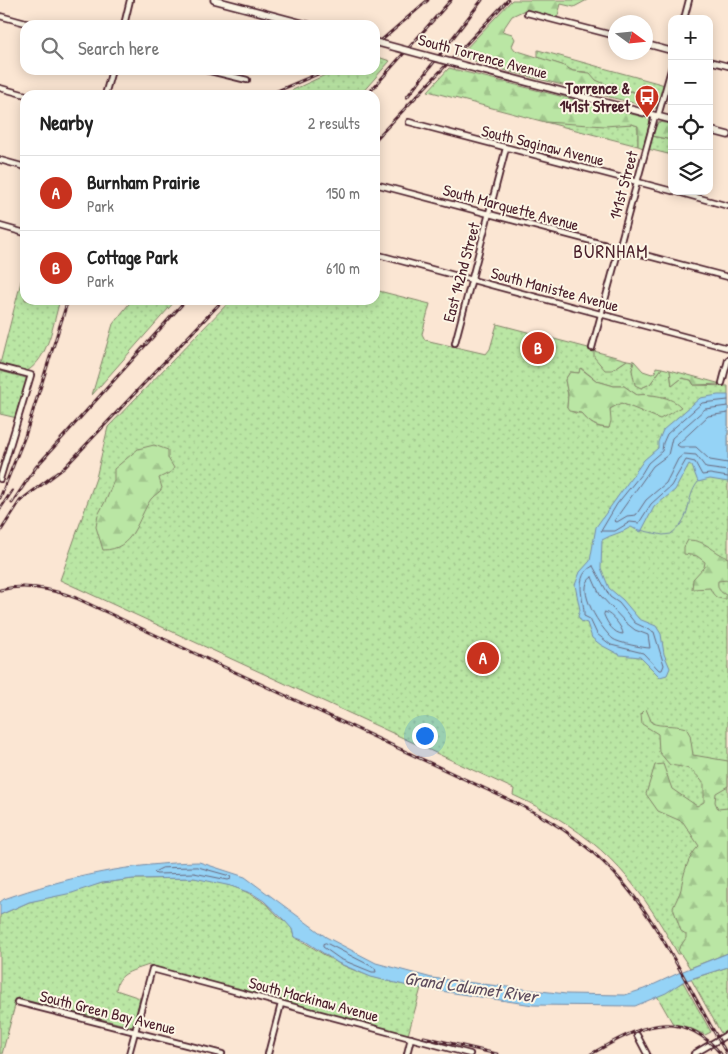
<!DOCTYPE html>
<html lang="en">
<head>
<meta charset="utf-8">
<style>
  :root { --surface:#fff; --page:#f6f6f6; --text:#222; --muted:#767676; --line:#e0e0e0; --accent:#c8321e }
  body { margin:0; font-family:"Patrick Hand",sans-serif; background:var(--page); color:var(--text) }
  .controls { position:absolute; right:15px; top:15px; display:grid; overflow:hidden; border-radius:10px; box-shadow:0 2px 12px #0003 }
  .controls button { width:45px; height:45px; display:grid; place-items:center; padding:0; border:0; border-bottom:1px solid var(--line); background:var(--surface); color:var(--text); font:25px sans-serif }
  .compass { position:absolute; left:608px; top:15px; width:45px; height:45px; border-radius:50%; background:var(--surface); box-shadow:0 2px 12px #0003; rotate:105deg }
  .you { position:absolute; left:424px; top:735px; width:18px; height:18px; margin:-12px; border:4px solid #fff; border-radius:50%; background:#1a73e8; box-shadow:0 0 0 8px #1a73e833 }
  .badge { display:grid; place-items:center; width:32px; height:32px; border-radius:50%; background:var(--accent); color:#fff; font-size:16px; font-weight:700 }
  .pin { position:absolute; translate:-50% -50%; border:2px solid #fff; box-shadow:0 1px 5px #0006 }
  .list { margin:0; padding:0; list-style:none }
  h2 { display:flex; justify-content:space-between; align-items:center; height:65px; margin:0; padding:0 20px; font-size:21px }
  h2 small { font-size:16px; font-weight:400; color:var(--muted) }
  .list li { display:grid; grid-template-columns:32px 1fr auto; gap:15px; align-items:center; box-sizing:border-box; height:75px; padding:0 20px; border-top:1px solid var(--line) }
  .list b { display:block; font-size:19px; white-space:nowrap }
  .list p { margin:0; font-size:16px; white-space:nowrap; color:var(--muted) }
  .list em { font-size:16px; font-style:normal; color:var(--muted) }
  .icon { flex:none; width:28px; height:28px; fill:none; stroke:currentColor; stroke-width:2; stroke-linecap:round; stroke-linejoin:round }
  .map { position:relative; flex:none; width:728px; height:1054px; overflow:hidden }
  .search { position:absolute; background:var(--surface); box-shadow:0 2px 12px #0003; left:20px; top:20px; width:360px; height:55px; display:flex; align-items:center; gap:12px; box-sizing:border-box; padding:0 18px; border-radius:15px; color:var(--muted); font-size:19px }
  .panel { position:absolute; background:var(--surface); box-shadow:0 2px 12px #0003; left:20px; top:90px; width:360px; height:215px; border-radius:15px }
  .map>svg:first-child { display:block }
  .grass { fill:url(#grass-dots); stroke:#828268; fill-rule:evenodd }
  .forest { fill:url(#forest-firs); stroke:#828268 }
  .water { fill:#95d3f6; stroke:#778ba5 }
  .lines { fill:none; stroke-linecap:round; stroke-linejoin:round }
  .shore { stroke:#68677c; stroke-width:1 }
  .stream { stroke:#778ba5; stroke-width:1 }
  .minor-casing { stroke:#4a1f2b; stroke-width:8 }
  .major-casing { stroke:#4a1f2b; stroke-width:9 }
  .minor { stroke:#fcf5e5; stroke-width:4.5 }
  .major { stroke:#fcf5e5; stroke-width:5.5 }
  .rail-casing { stroke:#4a1f2b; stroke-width:3 }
  .rail { stroke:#fcf5e5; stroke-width:1; stroke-dasharray:4; stroke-linecap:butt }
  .major-bridge-casing { stroke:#4a1f2b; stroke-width:9; stroke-linecap:butt }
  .major-bridge { stroke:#fcf5e5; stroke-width:5.5 }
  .labels { text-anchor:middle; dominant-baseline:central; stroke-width:4; stroke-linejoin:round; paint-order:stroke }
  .street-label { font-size:16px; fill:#4a1f2b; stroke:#fcf5e5 }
  .poi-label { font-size:16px; font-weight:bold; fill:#4a1f2b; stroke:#fcf5e5; text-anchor:end }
  .water-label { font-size:18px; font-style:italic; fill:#5d4c5e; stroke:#fcf5e5 }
  .quarter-label { font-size:19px; letter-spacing:1px; fill:#4a1f2b; stroke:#fcf5e5 }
</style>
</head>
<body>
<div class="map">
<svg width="728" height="1054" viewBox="0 0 728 1054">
  <defs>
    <pattern id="grass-dots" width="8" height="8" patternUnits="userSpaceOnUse" patternTransform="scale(1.25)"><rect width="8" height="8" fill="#bae6a4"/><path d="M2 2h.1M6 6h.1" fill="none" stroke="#a1c58d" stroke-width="1.8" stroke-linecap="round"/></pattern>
    <pattern id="forest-firs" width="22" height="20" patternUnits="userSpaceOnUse" patternTransform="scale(1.25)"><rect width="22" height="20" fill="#bae6a4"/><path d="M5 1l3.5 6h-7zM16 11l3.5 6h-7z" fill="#a1c58d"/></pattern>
  </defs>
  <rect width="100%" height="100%" fill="#fbe6d3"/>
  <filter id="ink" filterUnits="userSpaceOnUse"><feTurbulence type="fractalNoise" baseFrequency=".02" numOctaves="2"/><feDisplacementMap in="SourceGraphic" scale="10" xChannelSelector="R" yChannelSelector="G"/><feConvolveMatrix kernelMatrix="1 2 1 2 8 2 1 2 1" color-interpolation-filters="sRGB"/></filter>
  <g filter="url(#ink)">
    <!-- grass -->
    <g class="grass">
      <polygon points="538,50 665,85 659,107 652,109 654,106 642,95 631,91 622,92 595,80 586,72 573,71 562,65 538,58"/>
      <polygon points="375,56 390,61 360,95 282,95 336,70 375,70"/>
      <polygon points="545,122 632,124 638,126 638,146"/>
      <polygon points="652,136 672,140 672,155 648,149"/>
      <path d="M25,266V300H60C53,323 49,358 27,371L0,364Z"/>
      <path d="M375,290L430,304L422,334L425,340L486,354L490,349L497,324L592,349L612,370L627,360L634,361L632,370L641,388L650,384L662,368L670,370L672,386L682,378L691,380L694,385L728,386V951L678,954C634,875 597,833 513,795L514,789L60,580L96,478L108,427L231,300H375ZM581,368L597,381L614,386H624L637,395C648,394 655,398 666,397L631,407L621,403L616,404L610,409L609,428C595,428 590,423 581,413H575L567,408L568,395L565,380L570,372L579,373Z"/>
      <polygon points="132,300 176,300 92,395 113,324"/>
      <polygon points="0,371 26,378 28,381 17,418 0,414"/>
      <path d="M194,878C225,882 257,891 278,916C282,920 290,923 292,929C293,932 293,934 294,937C309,944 323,955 338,963C364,976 392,983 421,988L408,1035L149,965C133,971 118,972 116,990L140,998L133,1027L17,998L2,1054H0V915L29,902L102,883L133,879Z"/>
      <polygon points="728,967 728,1031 722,1035 691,979"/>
      <polygon points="683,982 711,1032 705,1035 690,1028 673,1024 657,996"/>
    </g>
    <!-- forest -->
    <g class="forest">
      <polygon points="512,0 587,0 574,7 561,4 557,19 527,9 512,16 502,31 512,34 515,39 512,46 515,50 562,65 573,71 590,73 596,80 611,87 626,93 631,91 653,102 653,108 511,72 459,56"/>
      <polygon points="449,68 651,119 643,148 638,146 638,126 632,124 605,126 545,122 428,91"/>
      <polygon points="658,122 672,124 672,140 652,136"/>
      <polygon points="594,351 627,360 612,370 605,370 594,357"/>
      <polygon points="634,361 643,371 652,374 655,372 656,367 662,368 650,384 641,388 635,385 632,370"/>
      <path d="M580,368L597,381L614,386H624L637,395C649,393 673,397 681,407L660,419L621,403L610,409L611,421L609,428C595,427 591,424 581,413L569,411L567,408L568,395L565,380L570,372L579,373Z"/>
      <polygon points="670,370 721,384 694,385 691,380 682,378 672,386"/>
      <path d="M154,445L168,450V458L174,468L171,472L159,478L162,488C160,493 155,494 151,499C137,519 134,550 103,550L96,527L98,515L107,498L114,480V469L138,449Z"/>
      <path d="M688,540C706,540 713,552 728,558V580L718,581C717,589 720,592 726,595V599C717,599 714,597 710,588L692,589L693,579L704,567L705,562L697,556L684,554V547Z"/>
      <path d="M646,709L652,723C661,727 673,724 686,728L690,735L693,755L728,761V786L716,793L715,802L718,809L728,808V953L690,968L678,950L686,938V934L681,931L673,908C675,902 680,894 681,889C683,875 688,856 699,846L683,822L658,811L646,794L655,765L663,764L672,789L697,806L704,802V784C692,768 689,768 670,765L659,752L658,734L642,724L641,714Z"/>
    </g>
    <!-- water -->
    <g class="water">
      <path d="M718,395H728V482L710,479L698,482L692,466L689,464L675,490L654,507L641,532L631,527C622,533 612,534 602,540L601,568L609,588L623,600L639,619L656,626L661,634L664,654L670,668L667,675L660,677L640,657L620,655L601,645L592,638L587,623L581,621L578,616L580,610L575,585L580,572L590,561L596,527L644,460L658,448V442L663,430L700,398Z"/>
      <path d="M199,862L245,877L326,937L376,963L432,978L566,994L625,995L644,989L683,971L728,953V967L684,981L666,993L635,1006L533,1005L408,986L371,977L338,963L305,941L294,937L292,929L285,921L264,901L253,894L231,886L194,878L133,879L102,883L72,893L29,902L0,915V902L4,899C66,877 133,863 199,862Z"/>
    </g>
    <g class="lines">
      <!-- shore -->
      <g class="shore">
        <polyline points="728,400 702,403 667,434 663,443 662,451 648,463 642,473 617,504 601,531 615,531 630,522 639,523 651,504 671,486 686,460 695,462 702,475 710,474 728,477"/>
        <polyline points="728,406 705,409 672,438 668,455 653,466 614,521 617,522 627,516 636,515 646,500 666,483 678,459 684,454 696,455 706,468 728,471"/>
        <polyline points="728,413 708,416 677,445 680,447 696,447 710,460 728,463"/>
        <path d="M593,566L610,597L619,603L635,623L654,632L664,665L662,670H659L643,653L611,645L597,634L590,619L584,616C585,600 572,576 593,566Z"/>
        <path d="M592,577L600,595L625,622L635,630L648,635L650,648C644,648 618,643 613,639C602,630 573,588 592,577Z"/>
        <path d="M605,612C612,614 623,628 623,634C614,634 607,623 604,615Z"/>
        <polygon points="198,867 230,876 231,879 228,880 194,873 156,874 154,872 162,868"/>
        <polygon points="326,943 375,968 376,972 372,972 340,959 323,947 323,944"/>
      </g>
      <!-- stream -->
      <path class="stream" d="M635,529L663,535L671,534C694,516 684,500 698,482"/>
      <defs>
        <g id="minor">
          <polyline points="527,13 616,36"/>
          <polyline points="0,16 33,25"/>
          <polyline points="684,19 689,0"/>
          <polyline points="124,25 130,0"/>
          <polyline points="646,44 672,51"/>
          <polyline points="709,61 728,66"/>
          <polyline points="206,70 247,80"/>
          <polyline points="0,88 26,95"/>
          <polyline points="105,95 112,70"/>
          <polyline points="658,116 672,66"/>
          <polyline points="409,122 672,191"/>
          <polyline points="0,160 25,167"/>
          <polyline points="375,184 728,277"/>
          <polyline points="674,191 728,206"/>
          <polyline points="0,226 25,233"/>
          <polyline points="375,254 728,348"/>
          <polyline points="455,343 506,148"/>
          <polyline points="592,348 655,116"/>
          <polyline points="0,367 31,375 0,479"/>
          <polyline points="722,383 728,360"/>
          <polyline points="17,1002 222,1054"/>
          <polyline points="637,1035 647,1054"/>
          <polyline points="129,1054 152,969 470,1054"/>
          <polyline points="268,1054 281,1004"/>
          <polyline points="407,1054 411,1038"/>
          <polyline points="694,1054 728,1034"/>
        </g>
        <g id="major">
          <polyline points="214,0 309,25"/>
          <polyline points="469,67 672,120"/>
          <polyline points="709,130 728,135"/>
        </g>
      </defs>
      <!-- minor casing -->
      <use href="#minor" class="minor-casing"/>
      <!-- major casing -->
      <use href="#major" class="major-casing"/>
      <!-- minor -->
      <use href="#minor" class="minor"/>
      <!-- major -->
      <use href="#major" class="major"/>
      <defs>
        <g id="rail">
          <polyline points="375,46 428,0"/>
          <polyline points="268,95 327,70"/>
          <polyline points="367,95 451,0"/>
          <polyline points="407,97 482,0"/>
          <polyline points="375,140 508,0"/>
          <polyline points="0,498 25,436 68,300"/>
          <polyline points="12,503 36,467 186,300"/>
          <polyline points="0,509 12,491"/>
          <polyline points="0,532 20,501 65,467 223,300"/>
          <path d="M0,590C26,583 52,589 76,598L518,804C640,862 663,947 727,1054"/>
          <polyline points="424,1037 497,1054"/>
          <path d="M591,1054C637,1028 679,1004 721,1054"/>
        </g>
      </defs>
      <!-- rail casing -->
      <use href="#rail" class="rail-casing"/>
      <!-- rail -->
      <use href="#rail" class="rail"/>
      <defs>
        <polyline id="major-bridge" points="375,42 469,67"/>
      </defs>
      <!-- major-bridge casing -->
      <use href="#major-bridge" class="major-bridge-casing"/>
      <!-- major-bridge -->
      <use href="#major-bridge" class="major-bridge"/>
    </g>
  </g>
  <!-- icons -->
  <defs>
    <symbol id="bus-pin" viewBox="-11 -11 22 30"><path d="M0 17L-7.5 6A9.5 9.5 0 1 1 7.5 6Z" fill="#c8321e" stroke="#fcf5e5"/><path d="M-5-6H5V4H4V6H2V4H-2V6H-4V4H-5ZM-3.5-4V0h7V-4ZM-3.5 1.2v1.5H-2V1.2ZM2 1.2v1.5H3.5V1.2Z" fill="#fff"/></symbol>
  </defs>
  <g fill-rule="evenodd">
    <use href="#bus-pin" x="633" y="83" width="28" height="38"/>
  </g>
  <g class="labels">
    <!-- street labels -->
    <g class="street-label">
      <text transform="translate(483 56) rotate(15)">South Torrence Avenue</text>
      <text transform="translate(543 145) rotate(14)">South Saginaw Avenue</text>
      <text transform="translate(623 185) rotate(-75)">141st Street</text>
      <text transform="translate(511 207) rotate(15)">South Marquette Avenue</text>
      <text transform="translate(461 272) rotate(-75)">East 142nd Street</text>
      <text transform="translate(555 289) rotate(15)">South Manistee Avenue</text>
      <text transform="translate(314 999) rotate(15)">South Mackinaw Avenue</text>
      <text transform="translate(108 1012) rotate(14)">South Green Bay Avenue</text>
    </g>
    <!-- poi labels -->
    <g class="poi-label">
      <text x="630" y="88">Torrence &amp;<tspan x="630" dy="18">141st Street</tspan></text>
    </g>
    <!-- water labels -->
    <g class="water-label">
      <text transform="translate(471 987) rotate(8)">Grand Calumet River</text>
    </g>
    <!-- quarter labels -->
    <g class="quarter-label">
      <text x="611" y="251">BURNHAM</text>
    </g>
  </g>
</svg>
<div class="controls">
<button>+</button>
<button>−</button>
<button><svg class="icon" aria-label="locate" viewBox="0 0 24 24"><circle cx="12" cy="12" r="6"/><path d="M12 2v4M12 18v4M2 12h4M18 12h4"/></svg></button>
<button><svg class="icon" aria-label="layers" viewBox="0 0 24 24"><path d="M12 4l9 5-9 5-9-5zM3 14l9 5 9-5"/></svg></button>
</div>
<svg class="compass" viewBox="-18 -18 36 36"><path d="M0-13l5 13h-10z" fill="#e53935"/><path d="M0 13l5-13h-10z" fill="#767676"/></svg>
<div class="you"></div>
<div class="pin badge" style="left:483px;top:658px">A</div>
<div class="pin badge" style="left:538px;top:348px">B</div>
<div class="search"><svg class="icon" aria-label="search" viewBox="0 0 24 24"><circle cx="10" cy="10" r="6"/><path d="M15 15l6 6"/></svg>Search here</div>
<section class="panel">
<h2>Nearby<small>2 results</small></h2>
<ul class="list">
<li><span class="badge">A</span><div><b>Burnham Prairie</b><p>Park</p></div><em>150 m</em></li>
<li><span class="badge">B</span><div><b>Cottage Park</b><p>Park</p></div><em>610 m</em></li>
</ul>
</section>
</div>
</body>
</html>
